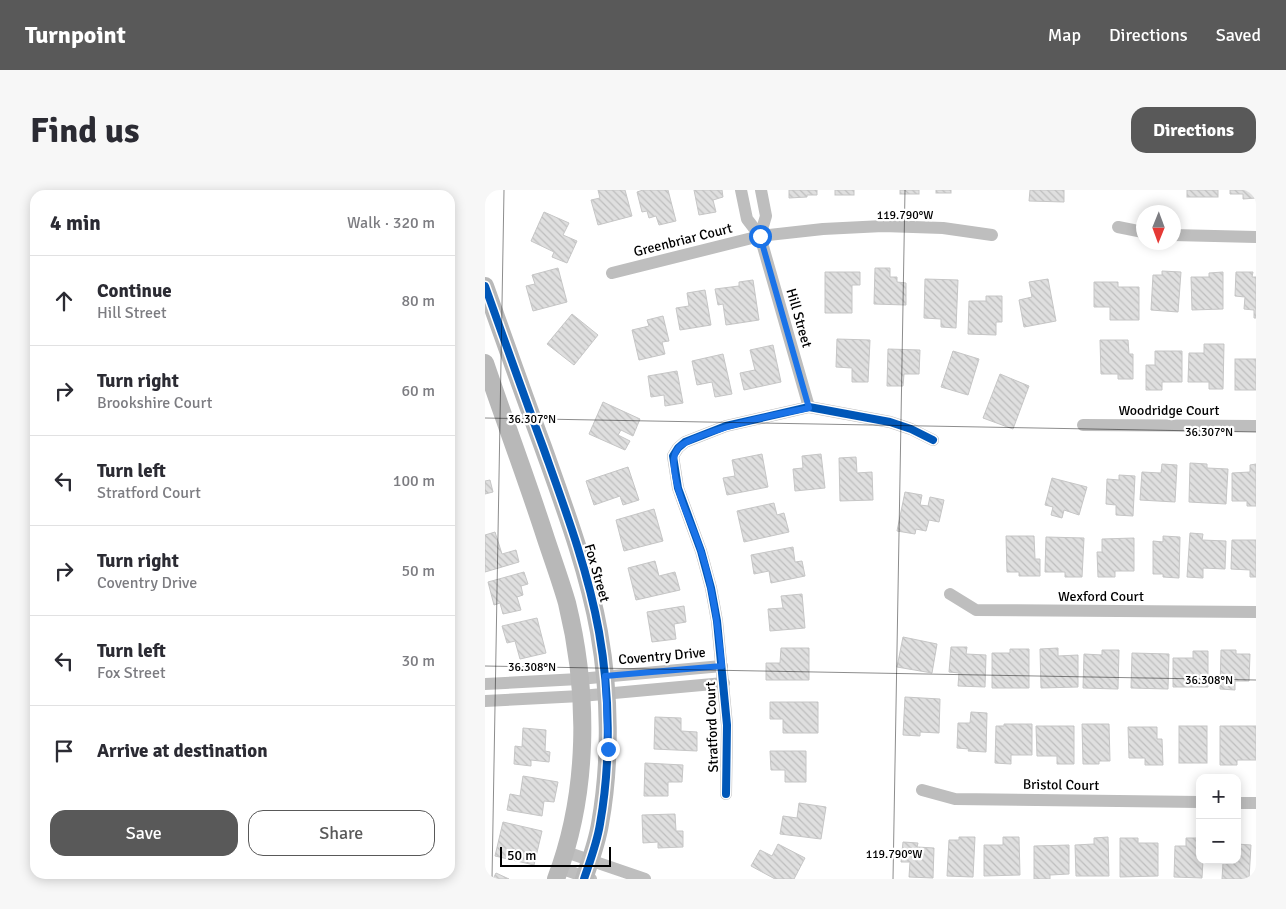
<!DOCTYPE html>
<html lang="en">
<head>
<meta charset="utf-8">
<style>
  :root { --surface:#fff; --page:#f7f7f7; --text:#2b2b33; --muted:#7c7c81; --line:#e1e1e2; --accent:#595959 }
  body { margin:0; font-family:Signika,sans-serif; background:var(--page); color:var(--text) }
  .controls { position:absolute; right:15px; bottom:15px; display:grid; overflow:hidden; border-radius:10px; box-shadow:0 2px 12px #0003 }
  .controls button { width:45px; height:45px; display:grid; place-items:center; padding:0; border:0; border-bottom:1px solid var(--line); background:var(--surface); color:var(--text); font:25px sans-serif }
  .compass { position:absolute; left:651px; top:15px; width:45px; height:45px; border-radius:50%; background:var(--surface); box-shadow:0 2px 12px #0003; rotate:181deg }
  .scale { position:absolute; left:15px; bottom:12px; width:111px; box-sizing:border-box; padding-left:5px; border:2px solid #000; border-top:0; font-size:14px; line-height:18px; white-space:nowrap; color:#000; -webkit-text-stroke:4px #fff; paint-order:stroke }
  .stop { position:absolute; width:15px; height:15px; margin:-11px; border:4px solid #1a73e8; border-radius:50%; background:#fff }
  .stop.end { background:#1a73e8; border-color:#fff; box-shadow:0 1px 5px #0008 }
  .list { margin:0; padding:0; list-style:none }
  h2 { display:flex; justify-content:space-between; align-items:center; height:65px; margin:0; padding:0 20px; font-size:21px }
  h2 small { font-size:16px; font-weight:400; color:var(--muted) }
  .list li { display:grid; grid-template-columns:32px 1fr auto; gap:15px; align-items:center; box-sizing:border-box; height:90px; padding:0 20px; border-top:1px solid var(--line) }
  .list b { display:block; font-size:19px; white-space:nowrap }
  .list p { margin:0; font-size:16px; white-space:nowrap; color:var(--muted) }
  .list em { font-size:16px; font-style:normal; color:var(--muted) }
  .actions { display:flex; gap:10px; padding:15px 20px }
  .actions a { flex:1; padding:11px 0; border:1px solid var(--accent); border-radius:15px; text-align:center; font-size:18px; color:var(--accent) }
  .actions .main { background:var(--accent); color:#fff }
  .icon { flex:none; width:28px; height:28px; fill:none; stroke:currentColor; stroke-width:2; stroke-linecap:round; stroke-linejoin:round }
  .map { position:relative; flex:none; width:771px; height:689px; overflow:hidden; border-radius:15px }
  header { display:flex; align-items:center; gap:30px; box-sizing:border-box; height:70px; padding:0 25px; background:var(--accent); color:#fff }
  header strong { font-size:24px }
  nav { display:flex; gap:28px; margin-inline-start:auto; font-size:18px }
  .intro { display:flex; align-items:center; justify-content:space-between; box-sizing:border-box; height:120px; padding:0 30px }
  h1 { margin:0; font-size:35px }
  .button { padding:12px 22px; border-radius:15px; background:var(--accent); color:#fff; font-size:18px; font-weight:700 }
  main { display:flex; gap:30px; padding:0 30px }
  aside { flex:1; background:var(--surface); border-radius:15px; box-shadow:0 2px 12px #0003 }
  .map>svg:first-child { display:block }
  .building { fill:url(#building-back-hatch); stroke:#c6c6c6 }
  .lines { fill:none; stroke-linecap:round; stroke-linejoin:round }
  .street { stroke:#bebebe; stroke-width:12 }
  .secondary { stroke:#b8b8b8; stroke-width:18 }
  .cycleway-casing { stroke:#fff; stroke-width:11 }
  .cycleway { stroke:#0057b8; stroke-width:8 }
  .route { stroke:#1a73e8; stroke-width:6 }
  .ticks { fill:none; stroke:#000; stroke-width:1; stroke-opacity:0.45 }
  .labels { text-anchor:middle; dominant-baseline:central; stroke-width:4.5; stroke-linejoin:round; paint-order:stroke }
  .street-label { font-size:14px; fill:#000; stroke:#fff }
  .ticks-label { font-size:12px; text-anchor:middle; fill:#000; stroke:#fff; stroke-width:4.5; stroke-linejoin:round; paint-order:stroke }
</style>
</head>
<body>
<header>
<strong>Turnpoint</strong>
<nav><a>Map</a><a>Directions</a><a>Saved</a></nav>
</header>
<div class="intro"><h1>Find us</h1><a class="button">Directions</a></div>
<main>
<aside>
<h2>4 min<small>Walk · 320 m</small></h2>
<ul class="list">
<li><svg class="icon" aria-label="ahead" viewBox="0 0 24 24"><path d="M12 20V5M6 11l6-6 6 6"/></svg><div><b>Continue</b><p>Hill Street</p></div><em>80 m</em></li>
<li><svg class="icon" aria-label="right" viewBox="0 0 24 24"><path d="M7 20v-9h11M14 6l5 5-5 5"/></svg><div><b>Turn right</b><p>Brookshire Court</p></div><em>60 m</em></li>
<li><svg class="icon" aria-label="left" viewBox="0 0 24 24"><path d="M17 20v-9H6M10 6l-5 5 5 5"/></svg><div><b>Turn left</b><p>Stratford Court</p></div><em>100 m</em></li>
<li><svg class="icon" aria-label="right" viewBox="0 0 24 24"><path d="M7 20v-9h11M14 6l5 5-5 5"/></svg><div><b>Turn right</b><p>Coventry Drive</p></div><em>50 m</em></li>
<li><svg class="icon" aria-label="left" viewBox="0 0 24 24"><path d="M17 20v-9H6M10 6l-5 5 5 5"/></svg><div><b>Turn left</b><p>Fox Street</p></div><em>30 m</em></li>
<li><svg class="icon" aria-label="arrive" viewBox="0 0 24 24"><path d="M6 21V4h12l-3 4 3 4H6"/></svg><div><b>Arrive at destination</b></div></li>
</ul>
<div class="actions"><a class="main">Save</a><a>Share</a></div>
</aside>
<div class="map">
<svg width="771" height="689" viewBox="0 0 771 689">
  <defs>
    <pattern id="building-back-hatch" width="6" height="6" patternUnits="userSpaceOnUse" patternTransform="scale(1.25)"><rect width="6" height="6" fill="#dfdfdf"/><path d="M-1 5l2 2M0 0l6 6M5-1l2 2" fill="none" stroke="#bebebe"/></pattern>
  </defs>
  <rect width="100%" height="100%" fill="#fff"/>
  <!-- building -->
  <g class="building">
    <polygon points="113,0 140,0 147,26 113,35 106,10 115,8"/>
    <polygon points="158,0 183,0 191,31 174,35 171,26 164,28 162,21 157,22 152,2"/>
    <polygon points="209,0 237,0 238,7 228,10 231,22 214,25"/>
    <polygon points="304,0 332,0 332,5 322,5 322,7 304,8"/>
    <rect x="350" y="0" width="19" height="5"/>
    <rect x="415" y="0" width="19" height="4"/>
    <rect x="451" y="0" width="15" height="3"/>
    <polygon points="545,0 579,0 579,12 544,11"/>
    <rect x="702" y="0" width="31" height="7"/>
    <polygon points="745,0 771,0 771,8 758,9 758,4 745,4"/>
    <polygon points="59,22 84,33 78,45 92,51 82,73 67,67 69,62 46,51"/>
    <polygon points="73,78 82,112 48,121 41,96 50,94 47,85"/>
    <polygon points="390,78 405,78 405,87 412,87 412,92 421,93 421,115 389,114"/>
    <polygon points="677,81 696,82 693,122 666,120 668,85 677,85"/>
    <polygon points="340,82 375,82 375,95 367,95 367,123 340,123"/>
    <polygon points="738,82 738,119 707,120 706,87 724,87 724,83"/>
    <polygon points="751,82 768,82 767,87 771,87 771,128 769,128 769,120 759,119 760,107 750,106"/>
    <polygon points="440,89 473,90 471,138 456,137 456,129 439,128"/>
    <polygon points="563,89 571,131 539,137 534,110 547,107 544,92"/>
    <polygon points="268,90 274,130 241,135 238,114 233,115 230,99 254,96 254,92"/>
    <polygon points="609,92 633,92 633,97 654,97 654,130 625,130 625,117 609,117"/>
    <polygon points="220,100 226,135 195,140 191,118 204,116 202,103"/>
    <polygon points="501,106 517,106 517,132 511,132 511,145 483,144 484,111 501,111"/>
    <polygon points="87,124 113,145 89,175 62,154"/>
    <polygon points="178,126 184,151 177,152 180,164 154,170 147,140 164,136 162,130"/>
    <polygon points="352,149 385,150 383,192 367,192 367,178 351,177"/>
    <polygon points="615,150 643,150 644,164 648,164 648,189 633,189 633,184 616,184"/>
    <polygon points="719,154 739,154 738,199 724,199 724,192 703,192 704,163 719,163"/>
    <polygon points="288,155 296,192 259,200 255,183 270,180 265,160"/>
    <polygon points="403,159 435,160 434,184 419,184 418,196 402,196"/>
    <polygon points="468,161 494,169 483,205 456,197"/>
    <polygon points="670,161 697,161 697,192 677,192 677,200 661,200 661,175 670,175"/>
    <polygon points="238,164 247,204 230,207 227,192 212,195 207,171"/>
    <rect x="750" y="169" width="21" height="31"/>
    <polygon points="192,181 198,213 180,216 179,205 166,207 163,186"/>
    <polygon points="515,184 544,196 528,239 498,228"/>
    <polygon points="118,212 155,229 148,246 136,240 133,245 145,251 140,260 104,244"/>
    <polygon points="277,264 283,297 242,305 238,288 250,286 247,270"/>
    <polygon points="336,264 340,298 310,301 308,279 318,278 317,266"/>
    <polygon points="371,267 372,283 387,282 388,310 355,311 354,268"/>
    <polygon points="705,273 722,274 722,278 743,279 741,314 704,312"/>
    <polygon points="677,274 692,275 690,312 655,310 657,282 676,283"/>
    <polygon points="771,274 771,316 762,316 762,311 747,311 747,283 765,282 765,275"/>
    <polygon points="143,277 154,310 138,315 135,306 109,315 101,291"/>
    <polygon points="634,285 650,286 648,326 631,325 631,315 621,314 622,289 634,290"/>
    <polygon points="567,288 602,297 594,325 579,320 577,328 566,325 568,317 560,315"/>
    <polygon points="5,290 8,302 0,304 0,291"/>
    <polygon points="420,302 437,305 435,315 443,316 445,307 459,310 454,332 444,330 441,341 431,339 430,344 412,341"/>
    <polygon points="289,313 292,325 299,323 304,342 259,352 252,321"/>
    <polygon points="169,319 178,351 139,361 131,330"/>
    <polygon points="10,342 17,364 31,360 34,372 0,382 0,345"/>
    <polygon points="705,343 718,344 717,350 741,351 740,379 718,378 718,388 702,387"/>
    <polygon points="521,346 549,346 550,369 555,369 555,386 534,386 534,382 522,382"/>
    <polygon points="678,346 695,347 694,388 678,387 678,384 668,384 668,351 678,352"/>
    <polygon points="561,347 599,348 597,387 580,387 580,382 560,382"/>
    <polygon points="649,348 649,381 630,381 630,387 613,387 612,362 617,362 617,349"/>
    <polygon points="747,350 771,350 771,387 765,387 765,380 746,379"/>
    <polygon points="308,357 310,372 317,371 320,386 286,393 284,381 269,384 266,365"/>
    <polygon points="170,371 174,386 190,382 195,400 151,410 143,378"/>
    <polygon points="39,382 43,394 36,396 38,405 32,407 36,420 18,424 15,413 9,415 3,392"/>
    <polygon points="317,404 320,438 285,441 283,419 298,418 296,406"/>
    <polygon points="199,416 201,432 189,434 191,449 167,452 162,422"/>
    <polygon points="52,428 61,463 35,469 30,451 22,453 17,436"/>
    <polygon points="418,447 452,454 447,483 412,477"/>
    <polygon points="466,457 482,457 481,464 501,465 500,497 473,496 474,483 464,482"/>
    <polygon points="296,458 324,458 324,490 281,490 281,473 295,473"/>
    <polygon points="573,458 573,466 593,465 593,497 556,498 555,459"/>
    <polygon points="525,459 544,459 544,498 507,498 507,463 525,463"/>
    <polygon points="617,460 634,460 633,499 598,498 599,464 617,465"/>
    <polygon points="736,460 751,460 751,464 765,464 764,491 750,491 750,500 735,499"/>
    <polygon points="708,461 723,461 723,497 688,497 688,468 708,468"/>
    <polygon points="647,463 684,464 683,499 646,498"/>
    <polygon points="420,507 455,509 454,543 435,542 435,546 418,545"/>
    <polygon points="285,512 333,512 333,543 298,543 298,529 285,529"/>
    <polygon points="486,522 502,523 501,562 483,561 484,559 472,558 473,533 485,533"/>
    <polygon points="170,527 196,528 196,541 212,542 212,561 169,559"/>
    <polygon points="519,534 547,534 547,565 526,565 526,574 510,573 511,536 519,536"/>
    <polygon points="597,534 624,534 625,571 614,571 614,574 598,574"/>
    <polygon points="551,536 589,536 589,574 572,574 572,566 552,566"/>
    <rect x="694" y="536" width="28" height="37"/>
    <polygon points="735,536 771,536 771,570 752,570 752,575 735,575"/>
    <polygon points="643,537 672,537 672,549 677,549 678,575 660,575 660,568 644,568"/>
    <polygon points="38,538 61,540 60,561 65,562 64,572 46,570 46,576 29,574 30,556 37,557"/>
    <polygon points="285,561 321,561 321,592 300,592 300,580 286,580"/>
    <polygon points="160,573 198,575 197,592 183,592 183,606 159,606"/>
    <polygon points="38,586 73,592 69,612 59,611 57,626 22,620 25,604 35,606"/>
    <polygon points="314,613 341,617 336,649 295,644 298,626 312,628"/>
    <polygon points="190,624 191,641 198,641 198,657 173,658 173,652 158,653 157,625"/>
    <polygon points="18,632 57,641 49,675 10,666"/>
    <polygon points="474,647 490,647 488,687 462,686 464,650 474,650"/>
    <polygon points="518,647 534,647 535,685 499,686 499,655 518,655"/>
    <polygon points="623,647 624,686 591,686 590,655 609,654 609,648"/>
    <polygon points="635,648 653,648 653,653 673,653 673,686 635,687"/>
    <polygon points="701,648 715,648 715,670 718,670 717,688 689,687 690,656 701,656"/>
    <polygon points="418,652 433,653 432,657 449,658 448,688 424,687 425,672 416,672"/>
    <polygon points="293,654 320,668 309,689 290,689 266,676 275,660 287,666"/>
    <polygon points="752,654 766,655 764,689 737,689 738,673 722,672 722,670 752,670"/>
    <polygon points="584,655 584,684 565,685 565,689 549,689 549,656"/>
    <polygon points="11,683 24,689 8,689"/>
  </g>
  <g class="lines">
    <!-- street -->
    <g class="street">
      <polyline points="256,0 262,29 275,46 324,217"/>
      <polyline points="633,37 658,42"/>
      <polyline points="688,45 771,47"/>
      <polyline points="275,46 281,26 276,0"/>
      <polyline points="127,83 275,46 338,39 398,36 458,38 507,45"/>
      <polyline points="598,235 771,236"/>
      <polyline points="465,404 491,420 771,422"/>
      <polyline points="0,494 94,489 237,476"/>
      <polyline points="0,511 96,506 239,493"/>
      <polyline points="437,600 470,609 715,612"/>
      <polyline points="241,604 242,535 232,431 226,398 216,361 193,298 188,266 193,258 200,252 241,236 324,217 405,232 426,239 448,250"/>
      <polyline points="752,613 771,613"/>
      <polyline points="81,662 160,689"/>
      <polyline points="75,678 106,689"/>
    </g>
    <!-- secondary -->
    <g class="secondary">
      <path d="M0,96C19,149 38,203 58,257C79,316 103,380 114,442C125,504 126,572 115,634C112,653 105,671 99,689"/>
      <path d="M0,173C20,232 42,290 61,349C68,370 76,392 82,413C104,503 104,602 71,689"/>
    </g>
    <defs>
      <g id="cycleway">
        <path d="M0,96C19,149 38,203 58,257C79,316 103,380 114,442C125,504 126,572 115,634C112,653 105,671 99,689"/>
        <polyline points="241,604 242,535 232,431 226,398 216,361 193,298 188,266 193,258 200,252 241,236 324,217 405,232 426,239 448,250"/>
      </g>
    </defs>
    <!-- cycleway casing -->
    <use href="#cycleway" class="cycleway-casing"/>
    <!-- cycleway -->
    <use href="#cycleway" class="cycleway"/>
  </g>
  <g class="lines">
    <!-- route -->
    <path class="route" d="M123,559L120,486L237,476C233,437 228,398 216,361C207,333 192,307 189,278C188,270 189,263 194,257C201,251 210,248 218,245C253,232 288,225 324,218L275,46"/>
  </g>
  <!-- ticks -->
  <path class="ticks" d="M0,228L771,242M0,476L771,490M7,689L19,0M408,689L420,0"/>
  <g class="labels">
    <!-- street labels -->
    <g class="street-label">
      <text transform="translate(198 50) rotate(-14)">Greenbriar Court</text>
      <text transform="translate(314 128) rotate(74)">Hill Street</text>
      <text x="684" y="220">Woodridge Court</text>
      <text transform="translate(112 383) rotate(74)">Fox Street</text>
      <text x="616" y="406">Wexford Court</text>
      <text transform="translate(177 466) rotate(-5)">Coventry Drive</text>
      <text transform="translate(227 537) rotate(-92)">Stratford Court</text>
      <text transform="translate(576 595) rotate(1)">Bristol Court</text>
    </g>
  </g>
  <g class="ticks-label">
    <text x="420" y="29">119.790°W</text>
    <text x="47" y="233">36.307°N</text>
    <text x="724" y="246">36.307°N</text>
    <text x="47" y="481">36.308°N</text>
    <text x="724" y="494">36.308°N</text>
    <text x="409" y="668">119.790°W</text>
  </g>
</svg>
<div class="controls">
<button>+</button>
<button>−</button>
</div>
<svg class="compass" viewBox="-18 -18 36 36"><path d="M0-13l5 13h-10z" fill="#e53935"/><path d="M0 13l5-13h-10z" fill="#7c7c81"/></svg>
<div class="scale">50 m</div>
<div class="stop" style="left:275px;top:46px"></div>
<div class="stop end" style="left:123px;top:559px"></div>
</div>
</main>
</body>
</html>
